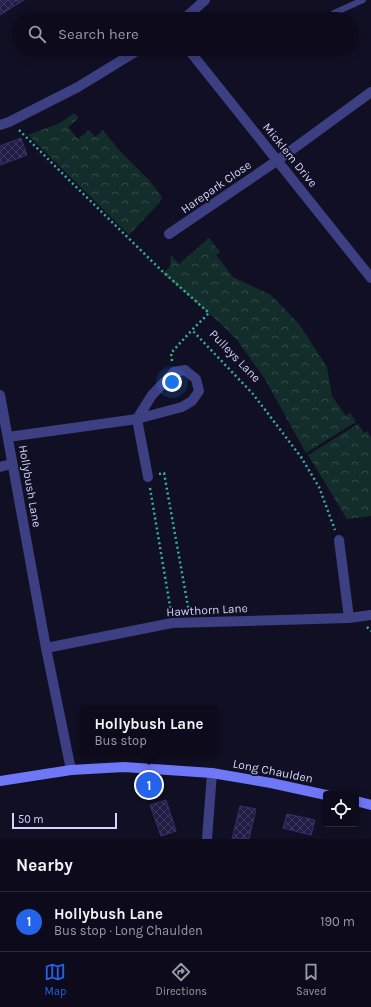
<!DOCTYPE html>
<html lang="en">
<head>
<meta charset="utf-8">
<style>
  :root { --surface:#0d0b1b; --page:#161424; --text:#f1f3f6; --muted:#9a9ba3; --line:#2d2b3a; --accent:#2563eb }
  body { margin:0; font-family:Karla,sans-serif; background:var(--page); color:var(--text) }
  .controls { position:absolute; right:12px; bottom:12px; display:grid; overflow:hidden; border-radius:4px; box-shadow:0 2px 10px #0003 }
  .controls button { width:36px; height:36px; display:grid; place-items:center; padding:0; border:0; border-bottom:1px solid var(--line); background:var(--surface); color:var(--text); font:20px sans-serif }
  .scale { position:absolute; left:12px; bottom:10px; width:105px; box-sizing:border-box; padding-left:4px; border:2px solid #d5d4fd; border-top:0; font-size:11px; line-height:14px; white-space:nowrap; color:#d5d4fd; -webkit-text-stroke:3px #110f24; paint-order:stroke }
  .you { position:absolute; left:172px; top:382px; width:14px; height:14px; margin:-10px; border:3px solid #fff; border-radius:50%; background:#1a73e8; box-shadow:0 0 0 6px #1a73e833 }
  .badge { display:grid; place-items:center; width:26px; height:26px; border-radius:50%; background:var(--accent); color:#fff; font-size:13px; font-weight:700 }
  .pin { position:absolute; translate:-50% -50%; border:2px solid #fff; box-shadow:0 1px 4px #0006 }
  .popup { position:absolute; left:80px; top:705px; width:138px; height:52px; box-sizing:border-box; display:grid; place-content:center; border-radius:4px; background:var(--surface); filter:drop-shadow(0 1px 3px #0005); font-size:13px; white-space:nowrap; color:var(--muted) }
  .popup b { font-size:15px; color:var(--text) }
  .popup::after { content:''; position:absolute; left:50%; top:100%; margin-left:-8px; border:8px solid transparent; border-top-color:var(--surface) }
  .list { margin:0; padding:0; list-style:none }
  h2 { display:flex; justify-content:space-between; align-items:center; height:52px; margin:0; padding:0 16px; font-size:17px }
  h2 small { font-size:13px; font-weight:400; color:var(--muted) }
  .list li { display:grid; grid-template-columns:26px 1fr auto; gap:12px; align-items:center; box-sizing:border-box; height:60px; padding:0 16px; border-top:1px solid var(--line) }
  .list b { display:block; font-size:15px; white-space:nowrap }
  .list p { margin:0; font-size:13px; white-space:nowrap; color:var(--muted) }
  .list em { font-size:13px; font-style:normal; color:var(--muted) }
  .icon { flex:none; width:22px; height:22px; fill:none; stroke:currentColor; stroke-width:2; stroke-linecap:round; stroke-linejoin:round }
  .map { position:relative; flex:none; width:371px; height:839px; overflow:hidden }
  .search { position:absolute; background:var(--surface); box-shadow:0 2px 10px #0003; left:12px; right:12px; top:12px; height:44px; display:flex; align-items:center; gap:10px; box-sizing:border-box; padding:0 14px; border-radius:22px; color:var(--muted); font-size:15px }
  .sheet { height:112px; background:var(--surface) }
  nav { display:flex; justify-content:space-around; align-items:center; box-sizing:border-box; height:56px; border-top:1px solid var(--line); background:var(--surface); font-size:11px; color:var(--muted) }
  nav a { display:grid; justify-items:center; gap:2px }
  nav .on { color:var(--accent) }
  .map>svg:first-child { display:block }
  .forest { fill:url(#forest-crowns) }
  .building { fill:url(#building-cross-hatch); stroke:#372f6f }
  .lines { fill:none; stroke-linecap:round; stroke-linejoin:round }
  .path { stroke:#34b19f; stroke-width:2.5; stroke-dasharray:2 3; stroke-linecap:butt }
  .lane { stroke:#3c3f81; stroke-width:6 }
  .street { stroke:#3c3f81; stroke-width:10 }
  .secondary { stroke:#6f77f9; stroke-width:10 }
  .labels { text-anchor:middle; dominant-baseline:central; stroke-width:3.5; stroke-linejoin:round; paint-order:stroke }
  .street-label { font-size:12px; fill:#d5d4fd; stroke:#110f24 }
</style>
</head>
<body>
<div class="map">
<svg width="371" height="839" viewBox="0 0 371 839">
  <defs>
    <pattern id="forest-crowns" width="20" height="18" patternUnits="userSpaceOnUse"><rect width="20" height="18" fill="#132d2a"/><path d="M2 6a3 3 0 1 1 6 0M12 15a3 3 0 1 1 6 0" fill="none" stroke="#344b4a"/></pattern>
    <pattern id="building-cross-hatch" width="8" height="8" patternUnits="userSpaceOnUse"><rect width="8" height="8" fill="#211c44"/><path d="M0 0l8 8M0 8l8-8" fill="none" stroke="#403c60"/></pattern>
  </defs>
  <rect width="100%" height="100%" fill="#110f24"/>
  <!-- forest -->
  <g class="forest">
    <polygon points="74,113 79,118 68,127 78,139 89,130 95,137 103,130 118,149 149,180 162,197 160,202 129,235 28,135 60,123"/>
    <polygon points="209,238 220,252 216,255 233,277 271,295 299,324 327,367 332,396 346,416 350,413 356,422 306,453 265,379 237,340 220,323 163,274 170,266 171,255 179,264"/>
    <polygon points="358,424 364,433 367,431 371,437 371,516 347,519 308,455"/>
  </g>
  <!-- building -->
  <g class="building">
    <polygon points="0,0 24,0 0,15"/>
    <polygon points="21,138 27,155 0,165 0,146"/>
    <polygon points="166,800 176,831 161,836 150,805"/>
    <polygon points="240,806 256,809 249,839 232,839"/>
    <polygon points="287,814 315,820 311,835 283,828"/>
  </g>
  <g class="lines">
    <!-- path -->
    <g class="path">
      <polyline points="19,130 68,179 161,270 209,313 192,330 253,394 301,457 319,487 335,530"/>
      <polyline points="172,361 171,353 192,330"/>
      <polyline points="159,474 164,473 189,612"/>
      <polyline points="150,488 171,612"/>
      <polyline points="367,627 371,631"/>
    </g>
    <!-- lane -->
    <polyline class="lane" points="334,13 363,0"/>
    <!-- street -->
    <g class="street">
      <polyline points="184,19 205,0"/>
      <polyline points="188,49 371,278"/>
      <polyline points="0,125 9,122 78,87 140,49"/>
      <polyline points="169,234 278,160 371,92"/>
      <polygon points="185,370 196,379 199,391 192,401 182,407 137,419 152,395 174,372"/>
      <polyline points="0,395 46,648 71,770"/>
      <polyline points="8,437 137,419 148,477"/>
      <polyline points="0,467 12,464"/>
      <polyline points="339,540 349,618"/>
      <polyline points="46,648 172,623 349,618 371,615"/>
      <polyline points="207,839 212,773"/>
    </g>
    <!-- secondary -->
    <g class="secondary">
      <polyline points="0,781 71,770 124,767 212,773 271,783 326,795"/>
      <polyline points="356,801 371,805"/>
    </g>
  </g>
  <g class="labels">
    <!-- street labels -->
    <g class="street-label">
      <text transform="translate(290 155) rotate(51)">Micklem Drive</text>
      <text transform="translate(216 187) rotate(-35)">Harepark Close</text>
      <text transform="translate(235 356) rotate(46)">Pulleys Lane</text>
      <text transform="translate(30 486) rotate(80)">Hollybush Lane</text>
      <text transform="translate(207 610) rotate(-3)">Hawthorn Lane</text>
      <text transform="translate(273 771) rotate(11)">Long Chaulden</text>
    </g>
  </g>
</svg>
<div class="controls">
<button><svg class="icon" aria-label="locate" viewBox="0 0 24 24"><circle cx="12" cy="12" r="6"/><path d="M12 2v4M12 18v4M2 12h4M18 12h4"/></svg></button>
</div>
<div class="scale">50 m</div>
<div class="you"></div>
<div class="pin badge" style="left:149px;top:785px">1</div>
<div class="popup"><b>Hollybush Lane</b>Bus stop</div>
<div class="search"><svg class="icon" aria-label="search" viewBox="0 0 24 24"><circle cx="10" cy="10" r="6"/><path d="M15 15l6 6"/></svg>Search here</div>
</div>
<section class="sheet">
<h2>Nearby<small></small></h2>
<ul class="list">
<li><span class="badge">1</span><div><b>Hollybush Lane</b><p>Bus stop · Long Chaulden</p></div><em>190 m</em></li>
</ul>
</section>
<nav>
<a class="on"><svg class="icon" aria-label="map" viewBox="0 0 24 24"><path d="M3 6l6-2 6 2 6-2v14l-6 2-6-2-6 2zM9 4v14M15 6v14"/></svg>Map</a>
<a><svg class="icon" aria-label="directions" viewBox="0 0 24 24"><path d="M12 3l9 9-9 9-9-9zM9 14v-3h6M13 9l2 2-2 2"/></svg>Directions</a>
<a><svg class="icon" aria-label="saved" viewBox="0 0 24 24"><path d="M7 4h10v16l-5-4-5 4z"/></svg>Saved</a>
</nav>
</body>
</html>
